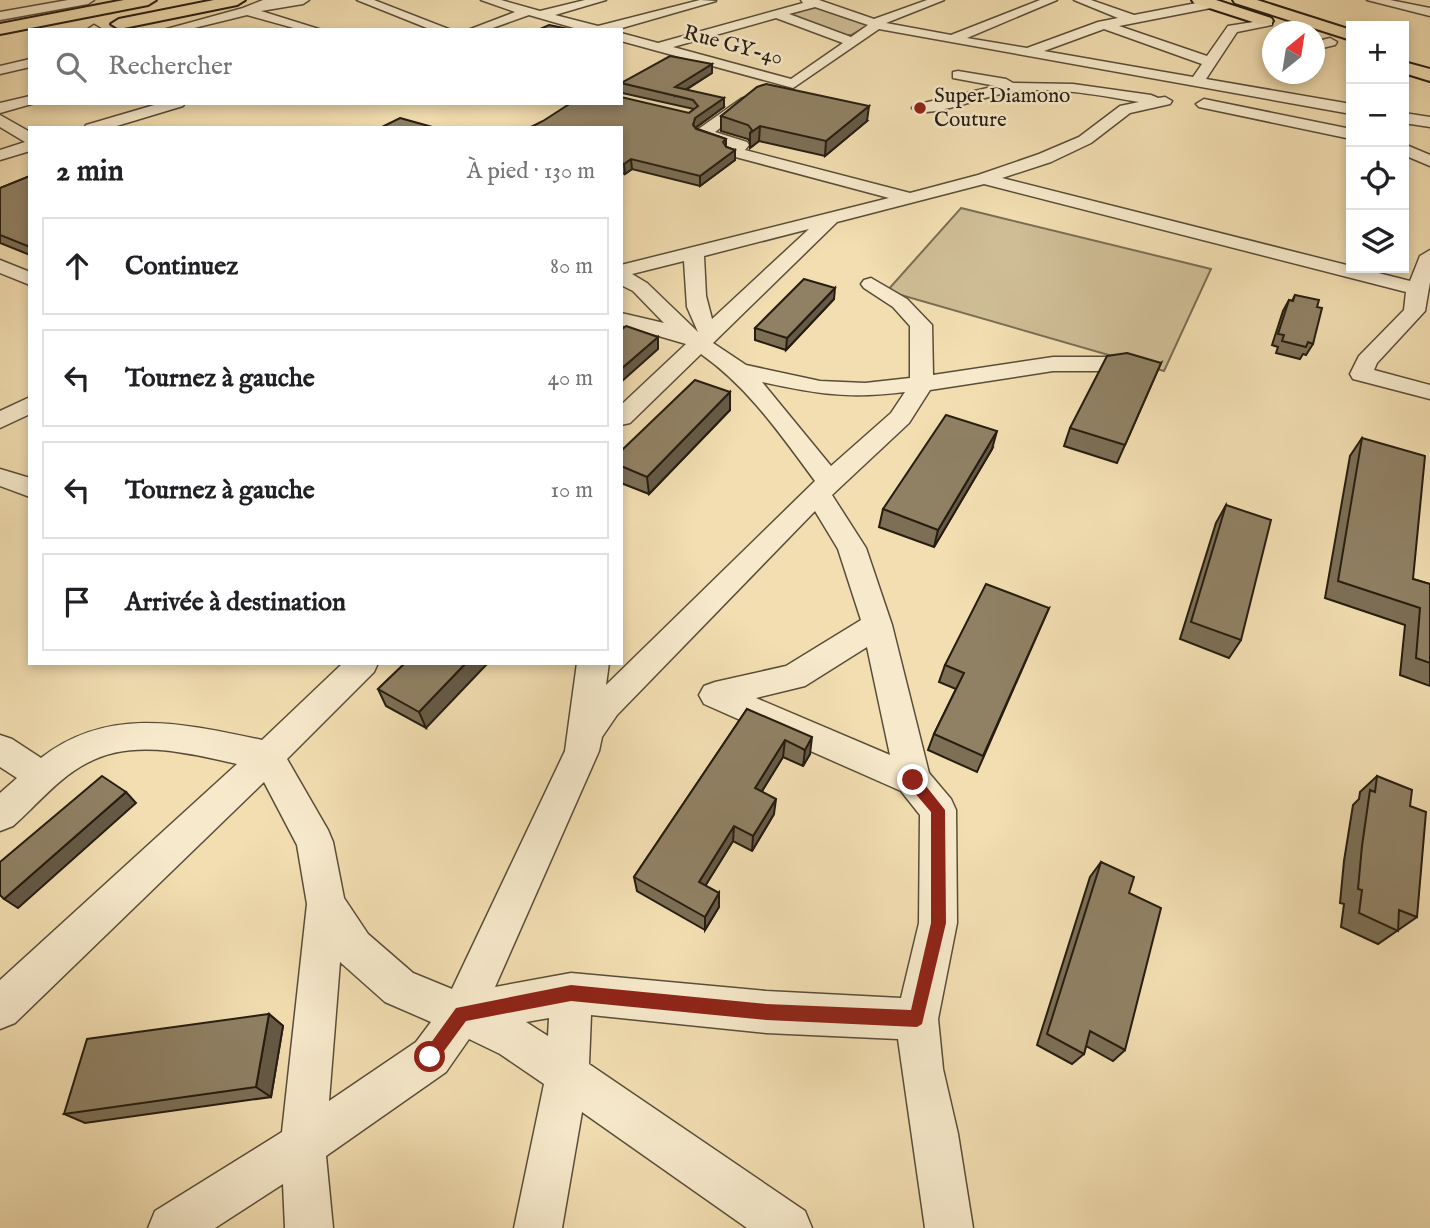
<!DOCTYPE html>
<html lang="fr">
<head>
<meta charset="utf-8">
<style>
  :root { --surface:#fff; --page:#f2f2f2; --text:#202124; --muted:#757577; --line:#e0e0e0 }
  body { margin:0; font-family:"IM FELL English",serif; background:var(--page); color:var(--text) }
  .controls { position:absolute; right:21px; top:21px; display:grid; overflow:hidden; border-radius:0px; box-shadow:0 4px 10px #0003 }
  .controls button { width:63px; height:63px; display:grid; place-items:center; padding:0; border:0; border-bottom:2px solid var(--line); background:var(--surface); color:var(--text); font:35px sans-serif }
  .compass { position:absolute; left:1262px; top:21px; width:63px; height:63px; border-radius:50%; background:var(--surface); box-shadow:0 4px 10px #0003; rotate:30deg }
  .stop { position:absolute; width:21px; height:21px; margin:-16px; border:5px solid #8f2418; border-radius:50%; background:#fff }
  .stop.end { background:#8f2418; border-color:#fff; box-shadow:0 2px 7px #0008 }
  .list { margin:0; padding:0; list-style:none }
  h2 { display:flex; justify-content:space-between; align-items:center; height:91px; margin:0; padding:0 28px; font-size:30px }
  h2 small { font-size:23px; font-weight:400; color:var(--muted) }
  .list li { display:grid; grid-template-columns:46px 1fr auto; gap:21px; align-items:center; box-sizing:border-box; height:98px; margin:0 14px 14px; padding:0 14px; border:2px solid var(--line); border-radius:0px }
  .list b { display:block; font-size:26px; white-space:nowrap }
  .list em { font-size:23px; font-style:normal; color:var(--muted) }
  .icon { flex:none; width:38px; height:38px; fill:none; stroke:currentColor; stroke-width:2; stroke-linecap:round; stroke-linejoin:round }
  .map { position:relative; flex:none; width:1430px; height:1228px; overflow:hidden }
  .search { position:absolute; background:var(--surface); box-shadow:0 4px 10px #0003; left:28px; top:28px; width:595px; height:77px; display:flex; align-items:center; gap:18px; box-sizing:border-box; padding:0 24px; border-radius:0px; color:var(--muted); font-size:26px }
  .panel { position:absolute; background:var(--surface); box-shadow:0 4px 10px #0003; left:28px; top:126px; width:595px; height:539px; border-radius:0px }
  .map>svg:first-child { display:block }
  .green { fill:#cfbd96; stroke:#7a6d53; stroke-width:2 }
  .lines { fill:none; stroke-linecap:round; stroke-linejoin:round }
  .minor-casing { stroke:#594d38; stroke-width:3 }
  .major-casing { stroke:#261d10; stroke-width:4 }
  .highway-casing { stroke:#261d10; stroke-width:4 }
  .minor { fill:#f7eacc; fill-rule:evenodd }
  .major { fill:#f2deb1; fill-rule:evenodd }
  .highway { fill:#f2deb1; fill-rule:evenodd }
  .wall { fill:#7c6f56; stroke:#261d10; stroke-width:2 }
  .shaded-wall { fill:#655a46; stroke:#261d10; stroke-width:2 }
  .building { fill:#908164; stroke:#261d10; stroke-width:2 }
  .route { fill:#8f2418 }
  .poi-dot { fill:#8f2418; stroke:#f7eacc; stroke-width:2.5 }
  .labels { text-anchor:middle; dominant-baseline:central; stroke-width:5; stroke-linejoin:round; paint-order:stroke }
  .far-street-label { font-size:21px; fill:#261d10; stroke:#f7eacc }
  .far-poi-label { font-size:21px; fill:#261d10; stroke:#f7eacc; text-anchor:start }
</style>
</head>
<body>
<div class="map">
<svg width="1430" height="1228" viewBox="0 0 1430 1228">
  <rect width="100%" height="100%" fill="#f2deb1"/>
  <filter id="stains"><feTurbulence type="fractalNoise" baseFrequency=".00286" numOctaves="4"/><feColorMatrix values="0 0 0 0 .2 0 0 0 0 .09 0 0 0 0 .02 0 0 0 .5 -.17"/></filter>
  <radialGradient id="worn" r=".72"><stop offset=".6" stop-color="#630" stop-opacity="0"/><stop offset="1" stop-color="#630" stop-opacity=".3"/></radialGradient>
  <!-- green -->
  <g class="green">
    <polygon points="817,7 867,23 869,25 851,35 845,35 789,14"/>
    <polygon points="961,208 1211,269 1164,371 887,291"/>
  </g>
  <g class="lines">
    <defs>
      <g id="minor">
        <polygon points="68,0 94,0 88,4 0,20 0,12"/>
        <polygon points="263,0 309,0 303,4 261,11 322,30 301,30 247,15 186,30 163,30 243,8"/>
        <polygon points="357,0 374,0 451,30 432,30"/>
        <polygon points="481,0 501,0 540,11 585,0 606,0 555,15 598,26 700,0 716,1 615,30 581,30 529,15 487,30 468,30 515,12"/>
        <path d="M801,0H819L874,19L927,0H944L886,23L951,35L1040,0H1057L967,38L1027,48L1098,22L1118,18L1074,0H1091L1134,15L1212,0L1216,1V7L1119,26L1207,56L1228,26L1272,19V25L1237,32L1206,79L1351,104V114L879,29L793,88L621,41V33L658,43L803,3ZM815,7L868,25L851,37L789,14ZM776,18L843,43L791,79L673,47ZM1104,29L1202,64L1193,77L1044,51Z"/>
        <polygon points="1367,0 1390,0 1430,8 1430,16"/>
        <polygon points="94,25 102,30 88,29"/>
        <polygon points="1330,38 1337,42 1335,45 1314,50 1314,42"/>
        <polygon points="30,59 30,67 0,74 0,66"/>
        <path d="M958,71L1006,79L1013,83L1073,84L1151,95L1158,98L1165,97L1172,101L1170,104L1130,113L1091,143L1051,162L1002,178L1410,281L1420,256L1430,250V282L1425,311L1377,363L1374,370L1430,385V399L1353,379L1350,374L1359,356L1404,310L1406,292L984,184L837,222L713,343L746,365L820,381L865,383L910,378V326L893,307L864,288L861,284L864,280L871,278L907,299L932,325L933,375L1053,357H1110L1118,359L1121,364L1118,369L1110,371H1053L930,390L909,423L832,495L866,548L892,625L929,773L951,799L956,810L957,923L938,1019L943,1069L958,1134L973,1228H925L898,1039L766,1033L591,1015L589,1064L805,1211L812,1228H747L582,1112L562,1228H514L544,1084L500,1054L469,1039L446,1072L326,1156L333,1228H285L283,1184L215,1228H148L155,1211L282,1132L307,904L297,845L264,782L15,1023L0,1029V980L237,764C189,753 132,738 87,763C58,778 37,805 13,826L0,831V793L17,778L0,767V735L12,739L41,758C109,705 185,724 262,740L343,663H378L374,672L287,759L328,830L333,842L344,898L368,934L413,973L452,989L565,751L577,663H609L606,685L815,481C780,434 749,388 701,354L630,423L621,425V405L686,344L621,325V313L664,323L633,291L621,285V265L889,198L728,155L726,152L730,147L697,136L695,133L697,130L741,99L746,97L754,102L715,132L747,142L749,145L745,150L910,193L978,175L1039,154L1079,137L1120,106L1139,102C1099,95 1056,87 1015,91C989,94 936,117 915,111L912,108L915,105L996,86L953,78V72ZM809,229L712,319L706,296L704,256ZM684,261L687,307L698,332L647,283L632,274ZM762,382C817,394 848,399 905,392L891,413L831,466ZM815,511L838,549L861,620L786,666L715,682L704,686L699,695L704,704L901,791L920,815L919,923L901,998L766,991L571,973L495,987L599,751L602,737L617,715ZM867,647L890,755L756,698L805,686ZM340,962L385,1002L431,1022L416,1042L329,1101ZM549,1018L548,1036L526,1022Z"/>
        <polygon points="30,96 30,103 35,103 0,113 0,103"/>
        <polygon points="1204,99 1351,129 1351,139 1199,107 1196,104"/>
        <polygon points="161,103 185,103 183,106 110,128 84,128 86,125"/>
        <polygon points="1404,113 1430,117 1430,127 1404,123"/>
        <polygon points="0,115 30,132 30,151 0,160 0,150 25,142 0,127"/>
        <polygon points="1404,144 1430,155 1430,166 1404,155"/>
        <polygon points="0,260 30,272 30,285 0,273"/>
        <polygon points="30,397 30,414 0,428 0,411"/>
        <polygon points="0,469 30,478 30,497 0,486"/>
      </g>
      <g id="major">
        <polygon points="1192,0 1216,0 1271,18 1273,21 1271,24 1259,24 1194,3"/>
        <polygon points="1233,0 1257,0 1351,30 1351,40 1235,3"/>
        <polygon points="1404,62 1430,69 1430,81 1404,73"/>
      </g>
      <g id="highway">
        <polygon points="124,0 156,0 148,5 0,34 0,24"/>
        <polygon points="214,0 245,0 237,5 119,29 111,24 119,19"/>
      </g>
    </defs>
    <!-- minor casing -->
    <use href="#minor" class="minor-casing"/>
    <!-- major casing -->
    <use href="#major" class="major-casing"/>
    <!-- highway casing -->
    <use href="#highway" class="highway-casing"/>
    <!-- minor -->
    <use href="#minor" class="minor"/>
    <!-- major -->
    <use href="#major" class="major"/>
    <!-- highway -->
    <use href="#highway" class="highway"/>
  </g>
  <!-- wall -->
  <g class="wall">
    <polygon points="712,73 686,90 724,107 695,128 726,139 726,147 735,150 735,160 700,186 632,169 625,174 621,173 621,128 689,113 694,109 622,93 621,83"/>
    <polygon points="721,116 867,121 825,156 759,141 750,148 750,142 748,139 721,131"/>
    <polygon points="30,176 30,255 0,243 0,188"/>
    <polygon points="1295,295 1317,307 1313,344 1306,355 1303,354 1300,359 1276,353 1278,347 1272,345 1283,311 1289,300 1292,301"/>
    <polygon points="834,299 786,350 755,340 755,328"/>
    <polygon points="1161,363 1117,463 1064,446 1070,428"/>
    <polygon points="730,392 730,410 649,494 621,483 621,451"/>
    <polygon points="1362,438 1413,579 1430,584 1430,686 1400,675 1405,625 1325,598 1350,456"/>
    <polygon points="992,449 934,547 879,527 883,509"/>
    <polygon points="1226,505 1241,640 1229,658 1180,639 1216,523"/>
    <polygon points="1049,608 977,772 928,750 934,734 956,689 939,682 945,665"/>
    <polygon points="405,663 426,728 386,706 378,689"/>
    <polygon points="747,709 810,754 803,766 783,757 762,791 774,814 752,851 733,841 705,886 719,893 719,907 705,930 637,891 634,877"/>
    <polygon points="1377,776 1410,806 1417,917 1378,944 1341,927 1344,904 1340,903 1344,861 1353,805 1359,799 1360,792"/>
    <polygon points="1101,862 1129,893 1125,1050 1113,1061 1086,1046 1084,1054 1072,1064 1037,1045 1090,877"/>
    <polygon points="269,1014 283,1026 271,1097 85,1123 64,1114"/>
  </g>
  <!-- shaded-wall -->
  <g class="shaded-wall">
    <polygon points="712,64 712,73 675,96 675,87"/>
    <polygon points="724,98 724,107 695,128 693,125 695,118"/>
    <polygon points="869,106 867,121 825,156 826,141"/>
    <polygon points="760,126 759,141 750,148 750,133"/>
    <polygon points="735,150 735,160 700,186 700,176"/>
    <polygon points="631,159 632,169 625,174 624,164"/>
    <polygon points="835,288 834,299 786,350 787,338"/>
    <polygon points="658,337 658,349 621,382 621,369"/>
    <polygon points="730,392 730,410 649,494 647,477"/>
    <polygon points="997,431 992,449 934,547 938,530"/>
    <polygon points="466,663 488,663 426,728 419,712"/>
    <polygon points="812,737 810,754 803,766 805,750"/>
    <polygon points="785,740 783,757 754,804 755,788"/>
    <polygon points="126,792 136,803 18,908 4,899"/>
    <polygon points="776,799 774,814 752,851 753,836"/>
    <polygon points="734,826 733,841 699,896 699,882"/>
    <polygon points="719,893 719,907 705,930 705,917"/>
    <polygon points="269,1014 283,1026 271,1097 256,1087"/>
  </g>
  <!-- building -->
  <g class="building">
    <polygon points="549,25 573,30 538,30"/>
    <polygon points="670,56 712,64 675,87 724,98 695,118 693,125 696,129 726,139 723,142 726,147 735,150 700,176 631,159 624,164 621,163 621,128 529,128 543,121 571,103 621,103 621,97 689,113 698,106 693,100 621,83"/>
    <polygon points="766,84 869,106 826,141 760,126 750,133 752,130 748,125 721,116 757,87"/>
    <polygon points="400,118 436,128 380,128"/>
    <polygon points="30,176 30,247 0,235 0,188"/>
    <polygon points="804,279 835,288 787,338 755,328"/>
    <polygon points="1295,295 1319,300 1317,307 1322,308 1313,344 1308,342 1306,347 1282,341 1284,335 1278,334 1289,300 1293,301"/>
    <polygon points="626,326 658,337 621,369 621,330"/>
    <polygon points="1127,353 1161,363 1125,445 1070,428 1107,356"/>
    <polygon points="695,380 730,392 647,477 621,466 621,451"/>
    <polygon points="946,415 997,431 938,530 883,509"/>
    <polygon points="1362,438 1425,456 1413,579 1430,584 1430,663 1416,658 1420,608 1338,581"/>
    <polygon points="1226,505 1271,520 1241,640 1191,622"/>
    <polygon points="986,584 1049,608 983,756 934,734 964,673 945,665"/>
    <polygon points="405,663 466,663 419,712 378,689"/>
    <polygon points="747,709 812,737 805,750 785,740 755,788 776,799 753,836 734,826 699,882 719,893 705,917 634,877"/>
    <polygon points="102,776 126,792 4,899 0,895 0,862"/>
    <polygon points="1377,776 1412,790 1410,806 1426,812 1417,917 1399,910 1398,931 1359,913 1362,890 1358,889 1362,846 1370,790 1375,792"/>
    <polygon points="1101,862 1134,877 1129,893 1161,908 1125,1050 1090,1031 1084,1054 1047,1034"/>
    <polygon points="269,1014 256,1087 64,1114 87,1039"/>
  </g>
  <!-- route -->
  <polygon class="route" points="913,775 918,776 945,810 946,923 922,1024 917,1027 766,1020 571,1001 466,1021 436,1062 430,1065 425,1062 422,1057 425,1051 456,1008 571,985 766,1004 911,1010 931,923 931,812 908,785 908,776"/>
  <!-- markers -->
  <circle class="poi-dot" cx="920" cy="108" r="7"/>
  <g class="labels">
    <!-- far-street labels -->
    <g class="far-street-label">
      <text transform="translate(733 46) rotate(15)">Rue GY-40</text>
    </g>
    <!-- far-poi labels -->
    <g class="far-poi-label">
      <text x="934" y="96">Super Diamono<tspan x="934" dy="24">Couture</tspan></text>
    </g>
  </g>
  <rect width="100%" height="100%" filter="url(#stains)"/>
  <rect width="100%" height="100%" fill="url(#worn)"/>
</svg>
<div class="controls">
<button>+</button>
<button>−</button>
<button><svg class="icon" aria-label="locate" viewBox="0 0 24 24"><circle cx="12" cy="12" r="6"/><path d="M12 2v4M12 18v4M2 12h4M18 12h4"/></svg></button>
<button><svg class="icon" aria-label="layers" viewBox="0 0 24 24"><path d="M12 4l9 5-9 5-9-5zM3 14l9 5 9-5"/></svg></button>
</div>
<svg class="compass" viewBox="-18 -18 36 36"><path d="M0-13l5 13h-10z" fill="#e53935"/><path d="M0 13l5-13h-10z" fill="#757577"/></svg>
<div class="stop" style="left:430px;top:1057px"></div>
<div class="stop end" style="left:913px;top:780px"></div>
<div class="search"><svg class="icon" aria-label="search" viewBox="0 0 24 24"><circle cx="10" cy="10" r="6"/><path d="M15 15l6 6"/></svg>Rechercher</div>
<section class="panel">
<h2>2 min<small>À pied · 130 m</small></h2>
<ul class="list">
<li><svg class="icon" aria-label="ahead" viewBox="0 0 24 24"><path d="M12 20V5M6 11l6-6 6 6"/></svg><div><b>Continuez</b></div><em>80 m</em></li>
<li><svg class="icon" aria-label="left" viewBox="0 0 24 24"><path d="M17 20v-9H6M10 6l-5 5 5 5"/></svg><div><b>Tournez à gauche</b></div><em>40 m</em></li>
<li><svg class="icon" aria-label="left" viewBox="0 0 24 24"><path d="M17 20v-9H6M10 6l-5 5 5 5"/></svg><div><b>Tournez à gauche</b></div><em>10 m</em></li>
<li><svg class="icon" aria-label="arrive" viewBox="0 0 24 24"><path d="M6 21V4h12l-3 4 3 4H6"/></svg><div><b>Arrivée à destination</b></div></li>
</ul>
</section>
</div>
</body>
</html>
